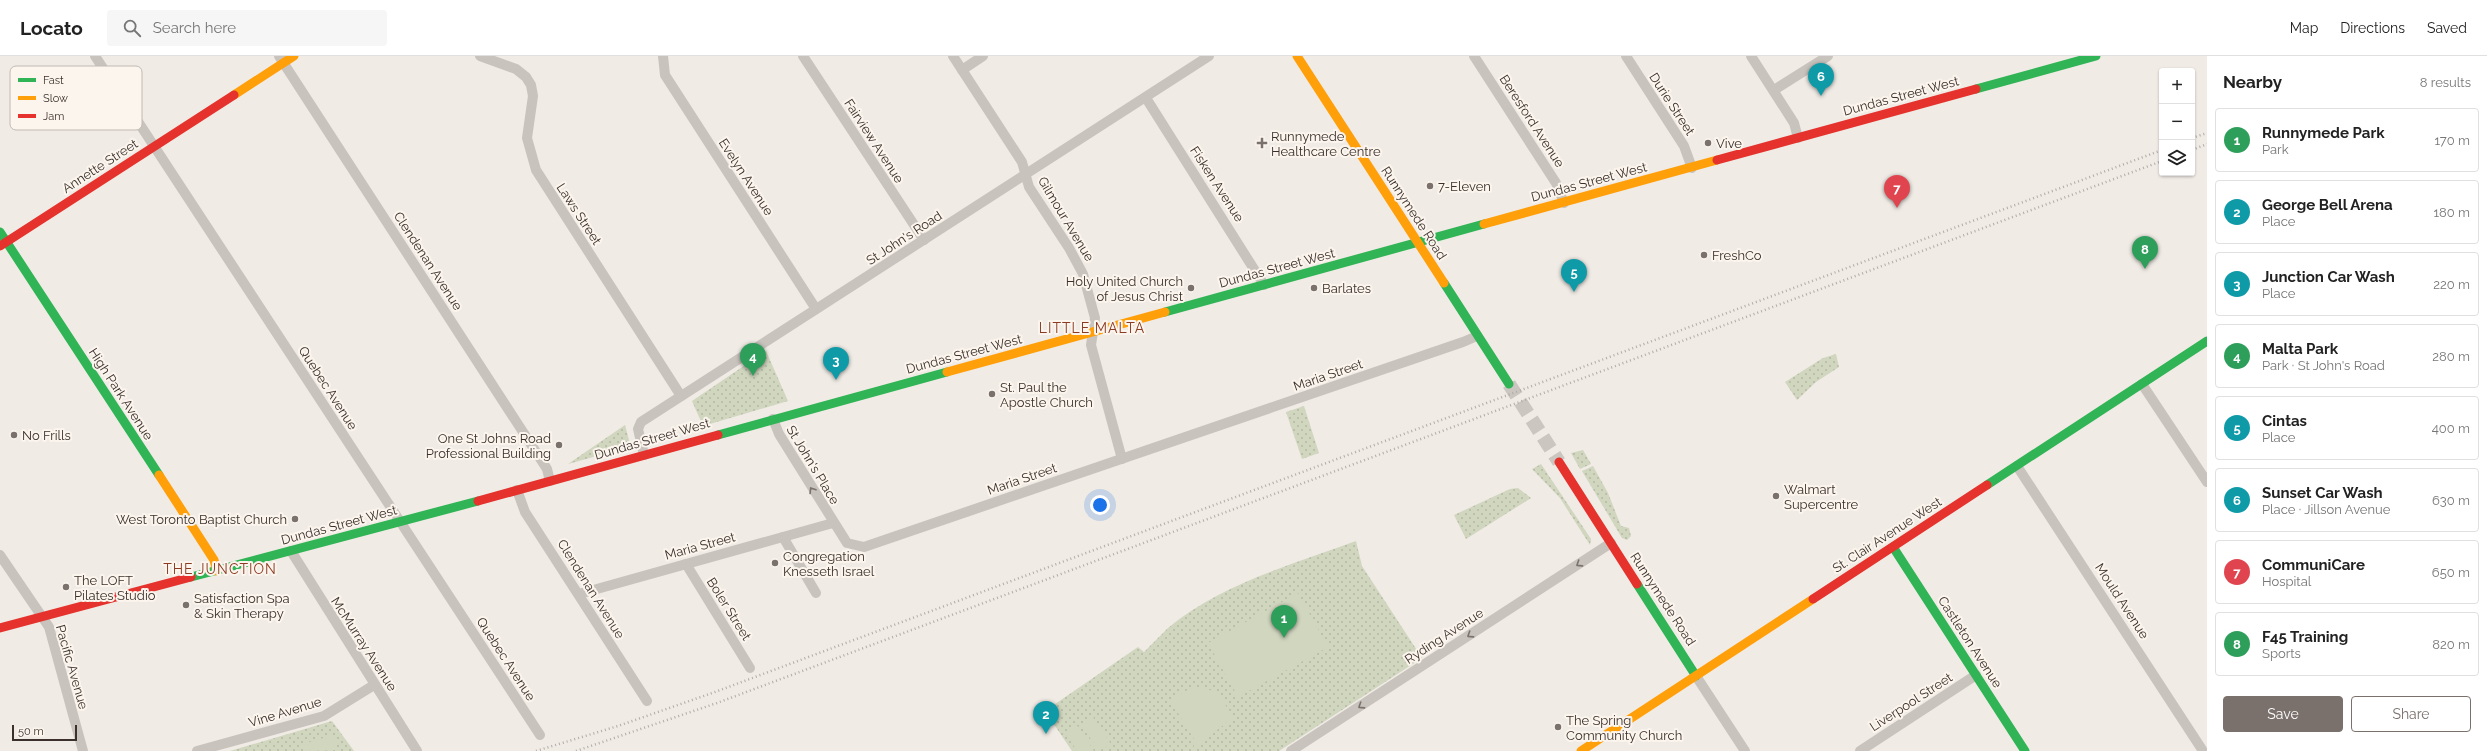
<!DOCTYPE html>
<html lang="en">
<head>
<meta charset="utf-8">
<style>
  :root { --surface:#fff; --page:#f6f6f6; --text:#222; --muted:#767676; --line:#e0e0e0; --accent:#7a716c }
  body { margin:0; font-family:Raleway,sans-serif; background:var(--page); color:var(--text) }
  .controls { position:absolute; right:12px; top:12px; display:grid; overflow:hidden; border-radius:4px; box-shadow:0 1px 3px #0004 }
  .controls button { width:36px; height:36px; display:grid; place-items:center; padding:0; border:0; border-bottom:1px solid var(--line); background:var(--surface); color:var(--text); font:20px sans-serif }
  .scale { position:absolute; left:12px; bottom:10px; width:65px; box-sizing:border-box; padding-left:4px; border:2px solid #3b302b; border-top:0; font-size:11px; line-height:14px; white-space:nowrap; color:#3b302b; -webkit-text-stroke:3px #fbf5ee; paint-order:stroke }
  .you { position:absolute; left:1100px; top:449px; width:14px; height:14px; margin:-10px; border:3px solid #fff; border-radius:50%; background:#1a73e8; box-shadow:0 0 0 6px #1a73e833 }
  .badge { display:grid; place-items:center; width:26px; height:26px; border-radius:50%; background:var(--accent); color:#fff; font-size:13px; font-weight:700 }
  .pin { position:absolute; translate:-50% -33px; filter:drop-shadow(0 1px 2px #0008) }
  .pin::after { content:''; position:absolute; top:21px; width:14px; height:12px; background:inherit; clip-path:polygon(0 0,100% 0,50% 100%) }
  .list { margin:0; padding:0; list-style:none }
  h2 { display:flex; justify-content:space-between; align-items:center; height:52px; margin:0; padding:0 16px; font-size:17px }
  h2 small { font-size:13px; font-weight:400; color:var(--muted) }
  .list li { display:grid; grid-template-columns:26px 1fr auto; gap:12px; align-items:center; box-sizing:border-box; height:64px; margin:0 8px 8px; padding:0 8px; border:1px solid var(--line); border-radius:4px }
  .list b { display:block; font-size:15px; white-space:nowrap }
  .list p { margin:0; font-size:13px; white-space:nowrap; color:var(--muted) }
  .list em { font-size:13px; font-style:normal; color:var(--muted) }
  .actions { display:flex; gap:8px; padding:12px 16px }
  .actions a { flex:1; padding:9px 0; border:1px solid var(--accent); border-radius:4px; text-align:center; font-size:14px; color:var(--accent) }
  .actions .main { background:var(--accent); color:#fff }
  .icon { flex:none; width:22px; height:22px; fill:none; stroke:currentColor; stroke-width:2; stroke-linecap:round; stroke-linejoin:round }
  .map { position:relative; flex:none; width:2207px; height:695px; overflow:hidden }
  header { display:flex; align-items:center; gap:24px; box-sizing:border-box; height:56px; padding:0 20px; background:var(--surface); border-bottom:1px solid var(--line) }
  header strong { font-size:19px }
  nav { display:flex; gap:22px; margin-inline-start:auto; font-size:14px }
  .search { width:280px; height:36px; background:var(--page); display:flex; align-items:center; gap:10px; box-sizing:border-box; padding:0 14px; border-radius:4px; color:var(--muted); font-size:15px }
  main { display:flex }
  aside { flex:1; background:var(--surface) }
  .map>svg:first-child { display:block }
  .grass { fill:url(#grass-dots) }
  .pitch { fill:#d1d6bf }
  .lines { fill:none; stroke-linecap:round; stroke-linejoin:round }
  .secondary-tunnel { stroke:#ccc6c0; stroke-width:14; stroke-dasharray:14 7; stroke-linecap:butt }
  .street { stroke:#c9c3be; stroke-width:10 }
  .fast { stroke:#30b455; stroke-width:9 }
  .slow { stroke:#ff9f0a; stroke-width:9 }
  .jam { stroke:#e5322d; stroke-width:9 }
  .rail { stroke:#b1aca8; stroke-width:2.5; stroke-dasharray:1 3; stroke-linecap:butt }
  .oneway { stroke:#7b726d }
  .poi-dot { fill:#7a716c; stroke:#fbf5ee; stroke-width:1.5 }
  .labels { text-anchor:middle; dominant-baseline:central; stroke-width:4; stroke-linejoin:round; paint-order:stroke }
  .street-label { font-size:13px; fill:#3b302b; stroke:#fbf5ee }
  .poi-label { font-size:13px; fill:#3b302b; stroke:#fbf5ee; text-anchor:start }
  .neighbourhood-label { font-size:14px; letter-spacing:1px; fill:#8c3b22; stroke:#fbf5ee }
  .key { fill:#fbf5ee; stroke:#c1bab4; stroke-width:1 }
  .key-label { font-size:11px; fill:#3b302b }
</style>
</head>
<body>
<header>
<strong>Locato</strong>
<div class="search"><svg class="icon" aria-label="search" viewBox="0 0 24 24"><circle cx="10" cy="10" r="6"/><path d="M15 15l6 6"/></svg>Search here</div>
<nav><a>Map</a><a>Directions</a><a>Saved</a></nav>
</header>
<main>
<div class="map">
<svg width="2207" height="695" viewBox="0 0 2207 695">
  <defs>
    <pattern id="grass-dots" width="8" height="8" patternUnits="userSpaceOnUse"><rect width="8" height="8" fill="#d1d6bf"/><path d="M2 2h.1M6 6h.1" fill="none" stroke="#b4b8a4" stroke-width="1.8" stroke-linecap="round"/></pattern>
  </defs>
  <rect width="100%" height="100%" fill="#f0ebe5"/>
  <!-- grass -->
  <g class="grass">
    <polygon points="766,295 788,345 703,370 692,345"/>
    <polygon points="1836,298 1839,311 1816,326 1797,344 1785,326 1823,302"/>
    <polygon points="1304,350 1319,397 1302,403 1286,356"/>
    <polygon points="625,369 630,388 629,391 568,408"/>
    <polygon points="1583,394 1591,408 1580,413 1571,397"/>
    <polygon points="1541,408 1591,483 1590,489 1560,442 1532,413"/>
    <polygon points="1593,410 1608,437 1621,470 1629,472 1631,480 1627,484 1622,482 1582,415"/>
    <polygon points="1518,432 1531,442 1466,483 1454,459 1510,433"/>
    <path d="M1356,485L1362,510L1422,602L1279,695H1072L1045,655L1138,591L1144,596C1152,588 1160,580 1168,572C1220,528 1294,508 1356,485Z"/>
    <polygon points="332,665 354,695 230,695"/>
  </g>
  <!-- pitch -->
  <g class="pitch">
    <polygon points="1298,537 1328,591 1238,641 1208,587"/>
    <polygon points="1203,632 1216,636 1234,661 1204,684 1199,692 1194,691 1194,683 1170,644 1189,633"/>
    <polygon points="1093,661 1111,688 1099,695 1081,669"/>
    <polygon points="1078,670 1094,695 1077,695 1066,678"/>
    <polygon points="334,679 338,694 304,695 302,688"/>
  </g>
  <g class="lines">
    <!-- secondary-tunnel -->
    <polyline class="secondary-tunnel" points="1509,328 1559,406"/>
    <!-- street -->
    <g class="street">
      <polyline points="95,0 540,679"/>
      <polyline points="279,0 547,413 550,425"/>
      <polyline points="480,0 516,13 526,21 531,29 533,40 527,82 536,114 681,340"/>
      <polyline points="663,0 665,19 816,253"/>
      <polyline points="803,0 924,184"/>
      <polyline points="953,0 1022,106 1029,131 1069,192 1083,218 1095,262 1091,289 1122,403"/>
      <polyline points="1474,0 1556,127 1564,147"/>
      <polyline points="1626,0 1684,90 1692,112"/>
      <polyline points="1751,0 1794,67 1798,82"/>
      <polyline points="962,14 983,0"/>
      <polyline points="1774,34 1828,0"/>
      <polyline points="1146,42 1264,229"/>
      <polyline points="2142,328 2207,426"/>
      <polyline points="773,363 779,378 847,487 864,491 1463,286 1477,280"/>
      <polyline points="644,399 638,373 641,366 1209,0"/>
      <polyline points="2017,410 2203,695"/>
      <polyline points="517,434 525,456 647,645"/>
      <polyline points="783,481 816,537"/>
      <polyline points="291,495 417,695"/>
      <polyline points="0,499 49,571 83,695"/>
      <polyline points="686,508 750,612"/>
      <polyline points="579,538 833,467"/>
      <polyline points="1696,620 1745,695"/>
      <polyline points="197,695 324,660 374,629"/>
      <polyline points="1291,695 1611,487"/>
      <polyline points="1860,695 1976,619"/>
    </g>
    <!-- fast -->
    <g class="fast">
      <polyline points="1976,33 2096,0"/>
      <polyline points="0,176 159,419"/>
      <polyline points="1444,227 1509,328"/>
      <polyline points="1165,256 1484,168"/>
      <polyline points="718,379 947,316"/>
      <polyline points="1987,429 2207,285"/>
      <polyline points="1893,491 2025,695"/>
      <polyline points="191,521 478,445"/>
      <polyline points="1637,528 1696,620"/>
    </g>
    <!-- slow -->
    <g class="slow">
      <polyline points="1297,0 1444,227"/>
      <polyline points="234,39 294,0"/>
      <polyline points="1484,168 1717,104"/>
      <polyline points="947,316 1165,256"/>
      <polyline points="159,419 214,504 217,515"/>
      <polyline points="1581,695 1813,543"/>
    </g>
    <!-- jam -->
    <g class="jam">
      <polyline points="1717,104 1976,33"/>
      <polyline points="0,190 234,39"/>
      <polyline points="1559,406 1637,528"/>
      <polyline points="478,445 718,379"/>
      <polyline points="1813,543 1987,429"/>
      <polyline points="0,572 191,521"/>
    </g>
    <!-- rail -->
    <g class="rail">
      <polyline points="2192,82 2207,77"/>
      <polyline points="2192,94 2207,88"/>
      <polyline points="536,695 618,670 715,636 2162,94"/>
      <polyline points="576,695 717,647 2162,105"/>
    </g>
  </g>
  <!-- one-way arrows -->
  <defs><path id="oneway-chevron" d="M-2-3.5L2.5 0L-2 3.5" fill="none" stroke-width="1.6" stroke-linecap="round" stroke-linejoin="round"/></defs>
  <g class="oneway">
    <use href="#oneway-chevron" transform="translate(812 434) rotate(-122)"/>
    <use href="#oneway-chevron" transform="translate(1579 508) rotate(147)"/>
    <use href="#oneway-chevron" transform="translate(1470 579) rotate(147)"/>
    <use href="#oneway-chevron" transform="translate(1361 650) rotate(147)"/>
  </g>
  <!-- markers -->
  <g class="poi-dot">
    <path d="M1260 81h4v4h4v4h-4v4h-4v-4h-4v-4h4z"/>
    <circle cx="1708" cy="87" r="4"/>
    <circle cx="1430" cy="130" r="4"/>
    <circle cx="1704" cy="199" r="4"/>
    <circle cx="1191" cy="232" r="4"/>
    <circle cx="1314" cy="232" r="4"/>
    <circle cx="992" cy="338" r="4"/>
    <circle cx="14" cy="379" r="4"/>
    <circle cx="559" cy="389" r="4"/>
    <circle cx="1776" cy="440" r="4"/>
    <circle cx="295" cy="463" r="4"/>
    <circle cx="775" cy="507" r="4"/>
    <circle cx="66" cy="531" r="4"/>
    <circle cx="186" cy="549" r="4"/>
    <circle cx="1558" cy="671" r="4"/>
  </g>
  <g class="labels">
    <!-- street labels -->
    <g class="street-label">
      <text transform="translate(1901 40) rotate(-15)">Dundas Street West</text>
      <text transform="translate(1672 48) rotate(57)">Durie Street</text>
      <text transform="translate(1532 65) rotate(57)">Beresford Avenue</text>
      <text transform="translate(874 85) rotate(57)">Fairview Avenue</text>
      <text transform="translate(100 110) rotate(-33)">Annette Street</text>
      <text transform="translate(746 121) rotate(57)">Evelyn Avenue</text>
      <text transform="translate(1589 126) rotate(-15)">Dundas Street West</text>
      <text transform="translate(1217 128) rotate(57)">Fisken Avenue</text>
      <text transform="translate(1414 157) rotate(57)">Runnymede Road</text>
      <text transform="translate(579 158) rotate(57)">Laws Street</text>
      <text transform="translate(1066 163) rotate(59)">Gilmour Avenue</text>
      <text transform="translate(904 182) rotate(-33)">St John's Road</text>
      <text transform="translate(428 205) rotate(57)">Clendenan Avenue</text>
      <text transform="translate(1277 212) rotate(-15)">Dundas Street West</text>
      <text transform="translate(964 298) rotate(-15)">Dundas Street West</text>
      <text transform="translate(1328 319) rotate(-19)">Maria Street</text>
      <text transform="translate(328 332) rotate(57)">Quebec Avenue</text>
      <text transform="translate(121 338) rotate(57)">High Park Avenue</text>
      <text transform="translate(652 383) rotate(-16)">Dundas Street West</text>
      <text transform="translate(813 409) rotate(59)">St John's Place</text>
      <text transform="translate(1022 423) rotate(-19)">Maria Street</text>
      <text transform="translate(339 469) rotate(-15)">Dundas Street West</text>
      <text transform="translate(1887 479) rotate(-33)">St. Clair Avenue West</text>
      <text transform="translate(700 490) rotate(-15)">Maria Street</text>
      <text transform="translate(591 533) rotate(58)">Clendenan Avenue</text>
      <text transform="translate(1663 543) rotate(57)">Runnymede Road</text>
      <text transform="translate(2122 545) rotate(57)">Mould Avenue</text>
      <text transform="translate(729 553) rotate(58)">Boler Street</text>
      <text transform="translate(1444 580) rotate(-33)">Ryding Avenue</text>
      <text transform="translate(1970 586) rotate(57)">Castleton Avenue</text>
      <text transform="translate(364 588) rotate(57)">McMurray Avenue</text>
      <text transform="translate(506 603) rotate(57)">Quebec Avenue</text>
      <text transform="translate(72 611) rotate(74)">Pacific Avenue</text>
      <text transform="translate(1911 646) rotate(-33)">Liverpool Street</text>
      <text transform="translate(285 656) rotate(-17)">Vine Avenue</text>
    </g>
    <!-- poi labels -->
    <g class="poi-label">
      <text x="1271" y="80">Runnymede<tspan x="1271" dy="15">Healthcare Centre</tspan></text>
      <text x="1716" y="87">Vive</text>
      <text x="1438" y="130">7-Eleven</text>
      <text x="1712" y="199">FreshCo</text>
      <text x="1183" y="225" text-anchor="end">Holy United Church<tspan x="1183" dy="15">of Jesus Christ</tspan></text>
      <text x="1322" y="232">Barlates</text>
      <text x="1000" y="331">St. Paul the<tspan x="1000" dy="15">Apostle Church</tspan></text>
      <text x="22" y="379">No Frills</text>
      <text x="551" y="382" text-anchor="end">One St Johns Road<tspan x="551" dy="15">Professional Building</tspan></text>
      <text x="1784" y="433">Walmart<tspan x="1784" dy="15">Supercentre</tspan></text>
      <text x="287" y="463" text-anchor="end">West Toronto Baptist Church</text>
      <text x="783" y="500">Congregation<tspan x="783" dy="15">Knesseth Israel</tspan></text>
      <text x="74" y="524">The LOFT<tspan x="74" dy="15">Pilates Studio</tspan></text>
      <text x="194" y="542">Satisfaction Spa<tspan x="194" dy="15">&amp; Skin Therapy</tspan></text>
      <text x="1566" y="664">The Spring<tspan x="1566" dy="15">Community Church</tspan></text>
    </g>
    <!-- neighbourhood labels -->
    <g class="neighbourhood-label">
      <text x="1092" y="272">LITTLE MALTA</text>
      <text x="220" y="513">THE JUNCTION</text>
    </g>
  </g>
  <!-- legend -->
  <rect x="10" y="10" width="132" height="64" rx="6" class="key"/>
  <rect x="18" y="22" width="18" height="4" fill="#30b455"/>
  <rect x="18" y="40" width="18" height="4" fill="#ff9f0a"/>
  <rect x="18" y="58" width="18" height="4" fill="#e5322d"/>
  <g class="key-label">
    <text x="43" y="28">Fast</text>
    <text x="43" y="46">Slow</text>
    <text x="43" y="64">Jam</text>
  </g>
</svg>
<div class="controls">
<button>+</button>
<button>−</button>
<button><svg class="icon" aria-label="layers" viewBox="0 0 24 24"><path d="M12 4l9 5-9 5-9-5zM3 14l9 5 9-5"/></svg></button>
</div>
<div class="scale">50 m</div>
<div class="you"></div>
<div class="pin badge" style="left:1284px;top:582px;background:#2e9e5b">1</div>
<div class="pin badge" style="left:1046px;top:678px;background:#0f9aa8">2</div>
<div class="pin badge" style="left:836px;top:324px;background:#0f9aa8">3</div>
<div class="pin badge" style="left:753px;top:320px;background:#2e9e5b">4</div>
<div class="pin badge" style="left:1574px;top:236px;background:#0f9aa8">5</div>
<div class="pin badge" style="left:1821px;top:40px;background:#0f9aa8">6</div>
<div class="pin badge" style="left:1897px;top:152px;background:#e0444e">7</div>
<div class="pin badge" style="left:2145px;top:213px;background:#2e9e5b">8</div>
</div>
<aside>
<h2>Nearby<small>8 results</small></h2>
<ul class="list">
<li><span class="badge" style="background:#2e9e5b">1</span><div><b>Runnymede Park</b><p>Park</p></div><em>170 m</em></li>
<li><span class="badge" style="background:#0f9aa8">2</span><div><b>George Bell Arena</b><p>Place</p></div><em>180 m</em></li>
<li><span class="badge" style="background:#0f9aa8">3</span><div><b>Junction Car Wash</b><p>Place</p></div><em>220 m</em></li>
<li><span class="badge" style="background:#2e9e5b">4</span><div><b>Malta Park</b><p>Park · St John's Road</p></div><em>280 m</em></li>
<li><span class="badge" style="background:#0f9aa8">5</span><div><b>Cintas</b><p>Place</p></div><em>400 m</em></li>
<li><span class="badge" style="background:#0f9aa8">6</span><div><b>Sunset Car Wash</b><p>Place · Jillson Avenue</p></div><em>630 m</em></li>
<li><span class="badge" style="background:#e0444e">7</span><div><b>CommuniCare</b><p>Hospital</p></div><em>650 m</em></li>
<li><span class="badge" style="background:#2e9e5b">8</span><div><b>F45 Training</b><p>Sports</p></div><em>820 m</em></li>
</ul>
<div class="actions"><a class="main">Save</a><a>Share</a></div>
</aside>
</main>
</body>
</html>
